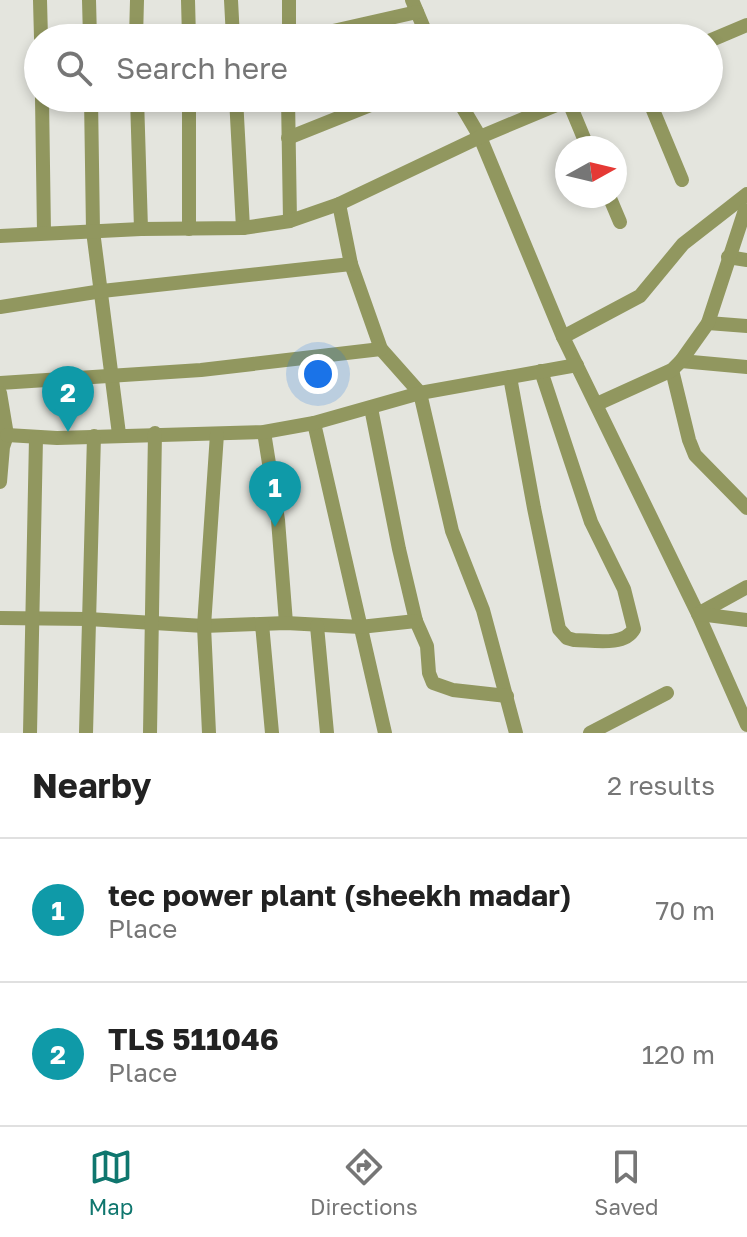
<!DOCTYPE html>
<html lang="en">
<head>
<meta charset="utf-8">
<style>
  :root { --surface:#fff; --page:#f6f6f6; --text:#222; --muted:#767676; --line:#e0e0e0; --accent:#0f766e }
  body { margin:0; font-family:"Golos Text",sans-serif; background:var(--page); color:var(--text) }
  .compass { position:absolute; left:555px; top:136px; width:72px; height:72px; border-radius:50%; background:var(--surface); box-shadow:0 4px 12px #0003; rotate:82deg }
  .you { position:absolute; left:318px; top:374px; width:28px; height:28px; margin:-20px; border:6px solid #fff; border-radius:50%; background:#1a73e8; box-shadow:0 0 0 12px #1a73e833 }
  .badge { display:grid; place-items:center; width:52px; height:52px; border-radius:50%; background:var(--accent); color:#fff; font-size:26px; font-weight:700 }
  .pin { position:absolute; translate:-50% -66px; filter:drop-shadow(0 2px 4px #0008) }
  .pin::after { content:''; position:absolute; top:42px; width:28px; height:24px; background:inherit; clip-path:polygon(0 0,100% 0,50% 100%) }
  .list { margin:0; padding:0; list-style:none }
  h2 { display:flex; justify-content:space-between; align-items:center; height:104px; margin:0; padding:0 32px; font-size:34px }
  h2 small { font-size:26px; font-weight:400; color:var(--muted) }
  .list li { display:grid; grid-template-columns:52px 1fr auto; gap:24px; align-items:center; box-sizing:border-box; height:144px; padding:0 32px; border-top:2px solid var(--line) }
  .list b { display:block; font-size:30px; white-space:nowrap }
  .list p { margin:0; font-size:26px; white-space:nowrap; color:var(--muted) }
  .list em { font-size:26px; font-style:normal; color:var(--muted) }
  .icon { flex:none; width:44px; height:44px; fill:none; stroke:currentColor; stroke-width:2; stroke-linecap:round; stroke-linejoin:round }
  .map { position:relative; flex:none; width:747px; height:733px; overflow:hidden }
  .search { position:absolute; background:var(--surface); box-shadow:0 4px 12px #0003; left:24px; right:24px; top:24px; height:88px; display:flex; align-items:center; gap:20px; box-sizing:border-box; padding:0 28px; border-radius:44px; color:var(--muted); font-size:30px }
  .sheet { height:392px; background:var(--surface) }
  nav { display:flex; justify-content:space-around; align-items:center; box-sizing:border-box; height:112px; border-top:2px solid var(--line); background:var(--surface); font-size:22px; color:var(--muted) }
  nav a { display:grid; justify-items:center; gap:4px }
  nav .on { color:var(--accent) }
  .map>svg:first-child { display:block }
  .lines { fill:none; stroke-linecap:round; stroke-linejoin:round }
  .minor { stroke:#91975f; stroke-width:14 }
</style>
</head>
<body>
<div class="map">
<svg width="747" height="733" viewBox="0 0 747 733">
  <rect width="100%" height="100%" fill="#e4e5de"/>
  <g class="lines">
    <!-- minor -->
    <g class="minor">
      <polyline points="40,0 41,38"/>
      <polyline points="89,0 90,38"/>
      <polyline points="188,0 189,38"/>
      <polyline points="231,0 233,38"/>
      <polyline points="412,0 428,38"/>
      <polyline points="136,38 137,0"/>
      <polyline points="289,38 289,0"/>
      <polyline points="302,38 417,12"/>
      <polyline points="709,41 747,25"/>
      <polyline points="42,98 44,233"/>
      <polyline points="91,98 93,231 119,434"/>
      <polyline points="137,98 141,229"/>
      <polyline points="189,98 189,229"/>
      <polyline points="236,98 243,228"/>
      <polyline points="288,98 290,221"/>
      <polyline points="457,98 480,137 563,337 698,614 747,725"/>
      <polyline points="648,98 682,180"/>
      <polyline points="568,100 588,148"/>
      <polyline points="288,138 388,98"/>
      <polyline points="609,196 620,222"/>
      <polyline points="339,204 351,264 381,349 420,393 452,531 483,610 516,733"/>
      <polyline points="0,236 141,229 243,228 290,221 339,204 480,137 573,98"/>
      <polyline points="728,257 747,260"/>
      <polyline points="0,307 102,291 351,264"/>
      <polyline points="708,323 747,326"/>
      <polyline points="563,337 640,296 683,244 747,194"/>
      <polyline points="681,361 747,367"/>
      <polyline points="672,370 689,440 695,455 747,508"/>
      <path d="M510,377L534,508L559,629L567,638L574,640C592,640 624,647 634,629L624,589L591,522L541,371"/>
      <polyline points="0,383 201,370 381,349"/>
      <polyline points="0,393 7,435 3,447 0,482"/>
      <polyline points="597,404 672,370 681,361 708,323 745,210"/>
      <polyline points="371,408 399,549 416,621 427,646 429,673 433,683 453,690 507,696"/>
      <polyline points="314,423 385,733"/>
      <polyline points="264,432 278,520 286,623"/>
      <polyline points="7,435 57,438 264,432 314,423 420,393 577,365"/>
      <polyline points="698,614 747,587"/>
      <polyline points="699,614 747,620"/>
      <polyline points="0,618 88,619 204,626 286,623 360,627 416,621"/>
      <polyline points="262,624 272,733"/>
      <polyline points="317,626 327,733"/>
      <polyline points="30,733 36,438"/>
      <polyline points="86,733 94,436"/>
      <polyline points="150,733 155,433"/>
      <polyline points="209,733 204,626 217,434"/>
      <polyline points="590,733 667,693"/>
    </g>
  </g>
</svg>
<svg class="compass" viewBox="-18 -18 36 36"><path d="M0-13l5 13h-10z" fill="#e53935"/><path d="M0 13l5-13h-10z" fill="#767676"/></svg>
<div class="you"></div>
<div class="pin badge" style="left:275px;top:527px;background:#0f9aa8">1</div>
<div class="pin badge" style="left:68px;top:432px;background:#0f9aa8">2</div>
<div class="search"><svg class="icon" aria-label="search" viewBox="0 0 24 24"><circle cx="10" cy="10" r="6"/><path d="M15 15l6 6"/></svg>Search here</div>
</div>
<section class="sheet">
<h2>Nearby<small>2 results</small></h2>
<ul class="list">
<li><span class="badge" style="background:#0f9aa8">1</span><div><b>tec power plant (sheekh madar)</b><p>Place</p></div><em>70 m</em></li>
<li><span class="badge" style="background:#0f9aa8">2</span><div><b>TLS 511046</b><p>Place</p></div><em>120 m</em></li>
</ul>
</section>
<nav>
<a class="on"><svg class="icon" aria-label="map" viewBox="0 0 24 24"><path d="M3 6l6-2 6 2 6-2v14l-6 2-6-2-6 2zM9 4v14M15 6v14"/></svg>Map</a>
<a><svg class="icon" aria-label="directions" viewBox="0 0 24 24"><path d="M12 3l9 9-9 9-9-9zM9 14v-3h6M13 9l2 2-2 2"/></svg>Directions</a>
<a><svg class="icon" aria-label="saved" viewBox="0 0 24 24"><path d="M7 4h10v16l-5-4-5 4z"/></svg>Saved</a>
</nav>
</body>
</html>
